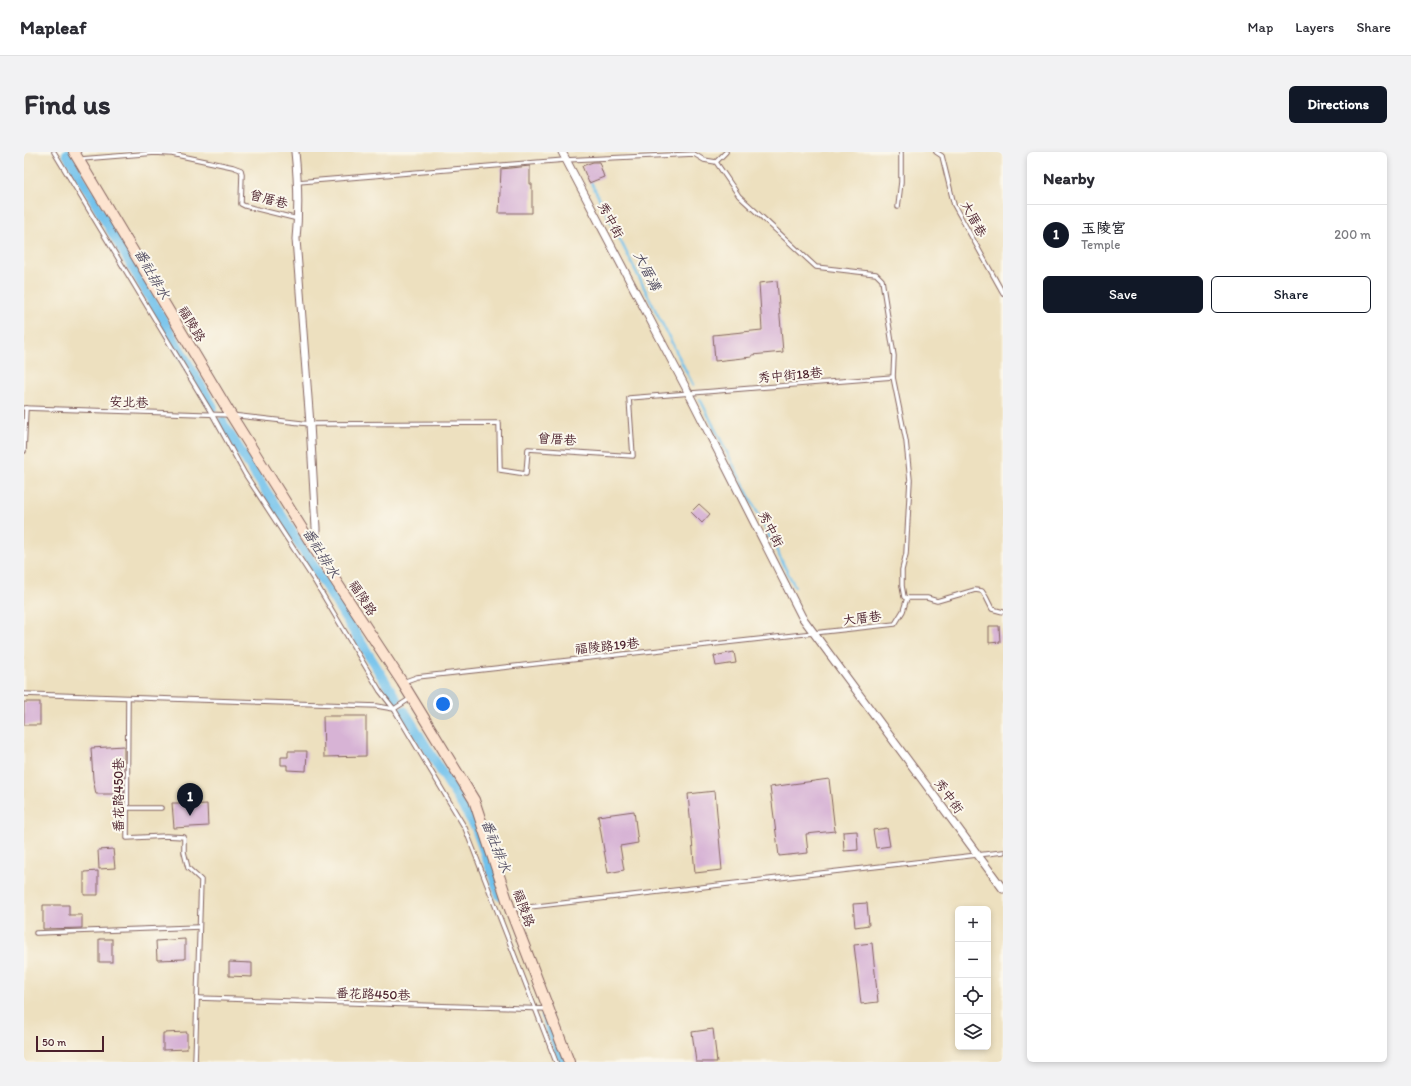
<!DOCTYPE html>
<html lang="en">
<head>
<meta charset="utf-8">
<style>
  :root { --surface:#fff; --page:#f2f2f3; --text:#2b2b33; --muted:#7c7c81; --line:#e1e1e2; --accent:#111827 }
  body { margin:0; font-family:Itim,"LXGW WenKai TC",sans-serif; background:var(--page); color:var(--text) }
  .controls { position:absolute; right:12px; bottom:12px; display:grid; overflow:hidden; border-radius:6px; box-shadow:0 2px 6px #0003 }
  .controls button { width:36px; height:36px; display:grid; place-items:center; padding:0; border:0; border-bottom:1px solid var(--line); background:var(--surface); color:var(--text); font:20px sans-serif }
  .scale { position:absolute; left:12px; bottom:10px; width:68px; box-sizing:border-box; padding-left:4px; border:2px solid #4a1f2b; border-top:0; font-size:11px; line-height:14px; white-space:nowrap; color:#4a1f2b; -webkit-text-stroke:3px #fbf7ec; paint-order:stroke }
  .you { position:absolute; left:419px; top:552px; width:14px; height:14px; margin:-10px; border:3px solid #fff; border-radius:50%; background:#1a73e8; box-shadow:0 0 0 6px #1a73e833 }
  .badge { display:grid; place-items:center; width:26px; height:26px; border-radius:50%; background:var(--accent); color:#fff; font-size:13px; font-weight:700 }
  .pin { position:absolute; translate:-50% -33px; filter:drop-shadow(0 1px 2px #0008) }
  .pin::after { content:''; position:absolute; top:21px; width:14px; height:12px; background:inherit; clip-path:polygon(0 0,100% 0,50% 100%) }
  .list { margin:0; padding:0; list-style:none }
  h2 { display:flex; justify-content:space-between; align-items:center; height:52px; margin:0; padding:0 16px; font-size:17px }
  h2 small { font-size:13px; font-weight:400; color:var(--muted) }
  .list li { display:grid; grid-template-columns:26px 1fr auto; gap:12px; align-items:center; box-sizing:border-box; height:60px; padding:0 16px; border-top:1px solid var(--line) }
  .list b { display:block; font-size:15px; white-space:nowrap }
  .list p { margin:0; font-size:13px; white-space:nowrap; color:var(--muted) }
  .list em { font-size:13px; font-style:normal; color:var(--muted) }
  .actions { display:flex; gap:8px; padding:12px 16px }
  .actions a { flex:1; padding:9px 0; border:1px solid var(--accent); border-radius:6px; text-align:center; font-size:14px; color:var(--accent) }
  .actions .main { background:var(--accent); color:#fff }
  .icon { flex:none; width:22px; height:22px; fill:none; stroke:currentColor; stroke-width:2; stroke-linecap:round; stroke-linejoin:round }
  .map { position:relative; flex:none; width:979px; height:910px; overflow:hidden; border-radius:6px }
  header { display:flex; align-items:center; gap:24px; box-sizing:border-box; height:56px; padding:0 20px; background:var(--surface); border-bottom:1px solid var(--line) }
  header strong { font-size:19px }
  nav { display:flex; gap:22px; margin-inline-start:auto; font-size:14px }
  .intro { display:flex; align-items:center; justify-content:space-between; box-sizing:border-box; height:96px; padding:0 24px }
  h1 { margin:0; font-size:28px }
  .button { padding:10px 18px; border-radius:6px; background:var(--accent); color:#fff; font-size:14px; font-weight:700 }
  main { display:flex; gap:24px; padding:0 24px }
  aside { flex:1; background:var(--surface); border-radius:6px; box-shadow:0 2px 6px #0003 }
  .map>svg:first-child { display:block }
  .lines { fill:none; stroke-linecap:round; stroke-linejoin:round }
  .stream { stroke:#70c1ec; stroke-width:2.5 }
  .canal { stroke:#70c1ec; stroke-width:10 }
  .building { fill:#d7b3d5 }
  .lane-casing { stroke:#83635f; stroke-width:5.5 }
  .street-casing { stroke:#83635f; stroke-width:9 }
  .secondary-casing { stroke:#83635f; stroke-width:12 }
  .lane { stroke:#fff; stroke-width:3.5 }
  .street { stroke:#fff; stroke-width:7 }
  .secondary { stroke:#fde4d0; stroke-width:10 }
  .labels { text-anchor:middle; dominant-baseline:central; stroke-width:4; stroke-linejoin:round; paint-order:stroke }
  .street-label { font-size:13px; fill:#4a1f2b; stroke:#fbf7ec }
  .water-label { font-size:14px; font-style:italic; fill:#555065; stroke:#fbf7ec }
</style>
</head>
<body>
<header>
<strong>Mapleaf</strong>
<nav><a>Map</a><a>Layers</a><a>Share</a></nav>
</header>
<div class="intro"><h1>Find us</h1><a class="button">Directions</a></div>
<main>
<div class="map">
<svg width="979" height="910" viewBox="0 0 979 910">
  <rect width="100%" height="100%" fill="#fbf7ec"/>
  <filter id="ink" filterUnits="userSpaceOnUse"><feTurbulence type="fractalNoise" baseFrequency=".025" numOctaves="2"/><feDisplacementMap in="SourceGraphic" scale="8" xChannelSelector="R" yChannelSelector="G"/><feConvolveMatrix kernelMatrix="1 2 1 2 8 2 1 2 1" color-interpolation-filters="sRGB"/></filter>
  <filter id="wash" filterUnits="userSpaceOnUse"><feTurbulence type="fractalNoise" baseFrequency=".012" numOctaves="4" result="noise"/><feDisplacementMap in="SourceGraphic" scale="16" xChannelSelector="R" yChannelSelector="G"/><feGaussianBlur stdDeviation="0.9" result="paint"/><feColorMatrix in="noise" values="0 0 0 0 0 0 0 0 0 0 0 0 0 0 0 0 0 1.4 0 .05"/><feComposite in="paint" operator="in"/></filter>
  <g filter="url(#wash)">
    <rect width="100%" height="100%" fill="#ede0bf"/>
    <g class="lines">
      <!-- stream -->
      <g class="stream">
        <polyline points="566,28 669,233"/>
        <polyline points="676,247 771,435"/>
      </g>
      <!-- canal -->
      <g class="canal">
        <polyline points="43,2 189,255"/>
        <polyline points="198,270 277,394 372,547"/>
        <polyline points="380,559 451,674 476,743"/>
        <polyline points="522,864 539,910"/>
      </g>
    </g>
    <g id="blocks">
      <!-- building -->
      <g class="building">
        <polygon points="569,10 575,10 580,25 565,31 558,14"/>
        <polygon points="506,14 506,32 508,32 508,61 475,61 477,17"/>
        <polygon points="753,129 759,200 728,203 728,205 691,209 689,183 738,178 735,131"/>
        <polygon points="675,352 686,362 678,371 667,360"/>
        <polygon points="965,474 975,474 976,490 965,491"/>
        <polygon points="710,500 712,511 692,514 690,504"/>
        <rect x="0" y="550" width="16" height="23"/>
        <polygon points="299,564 342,564 342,604 300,605"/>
        <polygon points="100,594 100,642 72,642 69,627 67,596"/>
        <polygon points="264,599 283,599 282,619 263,618 263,613 257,613 257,605 264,605"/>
        <polygon points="805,627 811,679 782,682 784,701 755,704 746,635"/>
        <polygon points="691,639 698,718 671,721 664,642"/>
        <polygon points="148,651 164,651 164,653 183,652 184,674 150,676"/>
        <polygon points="610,659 614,691 596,694 600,718 584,721 574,664"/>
        <polygon points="863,676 866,694 852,696 849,678"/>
        <polygon points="833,679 834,698 820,699 819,680"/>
        <polygon points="89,697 91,716 75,717 74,698"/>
        <polygon points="74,719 74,743 60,743 60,720"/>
        <polygon points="843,751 845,773 831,775 829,752"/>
        <polygon points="19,753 45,753 45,763 58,763 58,776 19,777"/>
        <rect x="75" y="787" width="13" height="23"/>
        <polygon points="161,787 161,807 133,808 132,789"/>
        <polygon points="848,791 854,850 837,852 830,793"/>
        <polygon points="205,810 228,811 228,825 205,824"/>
        <polygon points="689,877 693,910 672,910 668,880"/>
        <polygon points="163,880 163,897 139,898 139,881"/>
      </g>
    </g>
  </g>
  <g filter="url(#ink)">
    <use href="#blocks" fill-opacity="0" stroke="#83635f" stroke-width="1"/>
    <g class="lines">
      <defs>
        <g id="lane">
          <polyline points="30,0 188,262 221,322 290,428 356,539 370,557 441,676 532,910"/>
          <polyline points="912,0 918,4 930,53 979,141"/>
          <polyline points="57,7 131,1 148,2 209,15 217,18 218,22 217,52 221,54 274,67"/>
          <polyline points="692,10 715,44 792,115 852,122 858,128 870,204 869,225 882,289 886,328 882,402 878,418 878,434 880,445 883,446"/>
          <polyline points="274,30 541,8 670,2 680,8 692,10 702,0"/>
          <polyline points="874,55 877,30 877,0"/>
          <polyline points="0,256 207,263 286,272 475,271 476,318 502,322 504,297 609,304 605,246 869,225"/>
          <polyline points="0,299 2,256"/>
          <polyline points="379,530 393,525 871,472 879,459 883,446 903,446 913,449 951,438 958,439 962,445 968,457 979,460"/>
          <polyline points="0,542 353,554 370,557 387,546"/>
          <polyline points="104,546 103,686 142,684 160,685 160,700 164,716 177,728 171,910"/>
          <polyline points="103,656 137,656"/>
          <polyline points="488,757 979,700"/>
          <polyline points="12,781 175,775"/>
          <polyline points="173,846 524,857"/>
        </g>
        <g id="street">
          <path d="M271,0C274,29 275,58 272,87L286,272L292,376V399"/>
          <polyline points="538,0 661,234 778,465 979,737"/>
        </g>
        <polyline id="secondary" points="50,0 207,263 292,399 378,530 450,648 486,757 545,910"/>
      </defs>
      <!-- lane casing -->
      <use href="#lane" class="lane-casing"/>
      <!-- street casing -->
      <use href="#street" class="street-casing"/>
      <!-- secondary casing -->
      <use href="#secondary" class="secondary-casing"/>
      <!-- lane -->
      <use href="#lane" class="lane"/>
      <!-- street -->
      <use href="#street" class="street"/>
      <!-- secondary -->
      <use href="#secondary" class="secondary"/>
    </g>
  </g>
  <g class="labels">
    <!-- street labels -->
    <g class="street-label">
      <text transform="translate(245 47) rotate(15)">曾厝巷</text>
      <text transform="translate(950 67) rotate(62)">大厝巷</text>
      <text transform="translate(587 68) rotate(62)">秀中街</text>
      <text transform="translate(168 172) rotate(59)">福陵路</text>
      <text transform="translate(766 223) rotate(-5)">秀中街18巷</text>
      <text transform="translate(105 250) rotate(2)">安北巷</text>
      <text transform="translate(533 287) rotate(4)">曾厝巷</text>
      <text transform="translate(747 377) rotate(63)">秀中街</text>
      <text transform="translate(339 446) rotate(57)">福陵路</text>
      <text transform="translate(838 466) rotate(-7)">大厝巷</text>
      <text transform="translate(583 494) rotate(-6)">福陵路19巷</text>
      <text transform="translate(94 643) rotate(-90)">番花路450巷</text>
      <text transform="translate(925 644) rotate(54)">秀中街</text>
      <text transform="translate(500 756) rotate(70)">福陵路</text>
      <text transform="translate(349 842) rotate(2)">番花路450巷</text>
    </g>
    <!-- water labels -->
    <g class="water-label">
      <text transform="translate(623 119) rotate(63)">大厝溝</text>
      <text transform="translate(128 122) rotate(60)">番社排水</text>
      <text transform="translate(297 401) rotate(58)">番社排水</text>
      <text transform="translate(472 694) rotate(68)">番社排水</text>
    </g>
  </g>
</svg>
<div class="controls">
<button>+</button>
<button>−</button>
<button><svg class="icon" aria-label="locate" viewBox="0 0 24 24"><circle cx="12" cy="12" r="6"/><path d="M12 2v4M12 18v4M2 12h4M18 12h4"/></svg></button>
<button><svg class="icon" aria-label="layers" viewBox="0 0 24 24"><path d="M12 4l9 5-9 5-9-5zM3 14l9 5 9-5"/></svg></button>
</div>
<div class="scale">50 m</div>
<div class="you"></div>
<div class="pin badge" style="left:166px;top:664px">1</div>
</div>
<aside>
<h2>Nearby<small></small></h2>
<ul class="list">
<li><span class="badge">1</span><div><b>玉陵宮</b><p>Temple</p></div><em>200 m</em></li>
</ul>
<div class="actions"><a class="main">Save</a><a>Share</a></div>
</aside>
</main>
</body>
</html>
